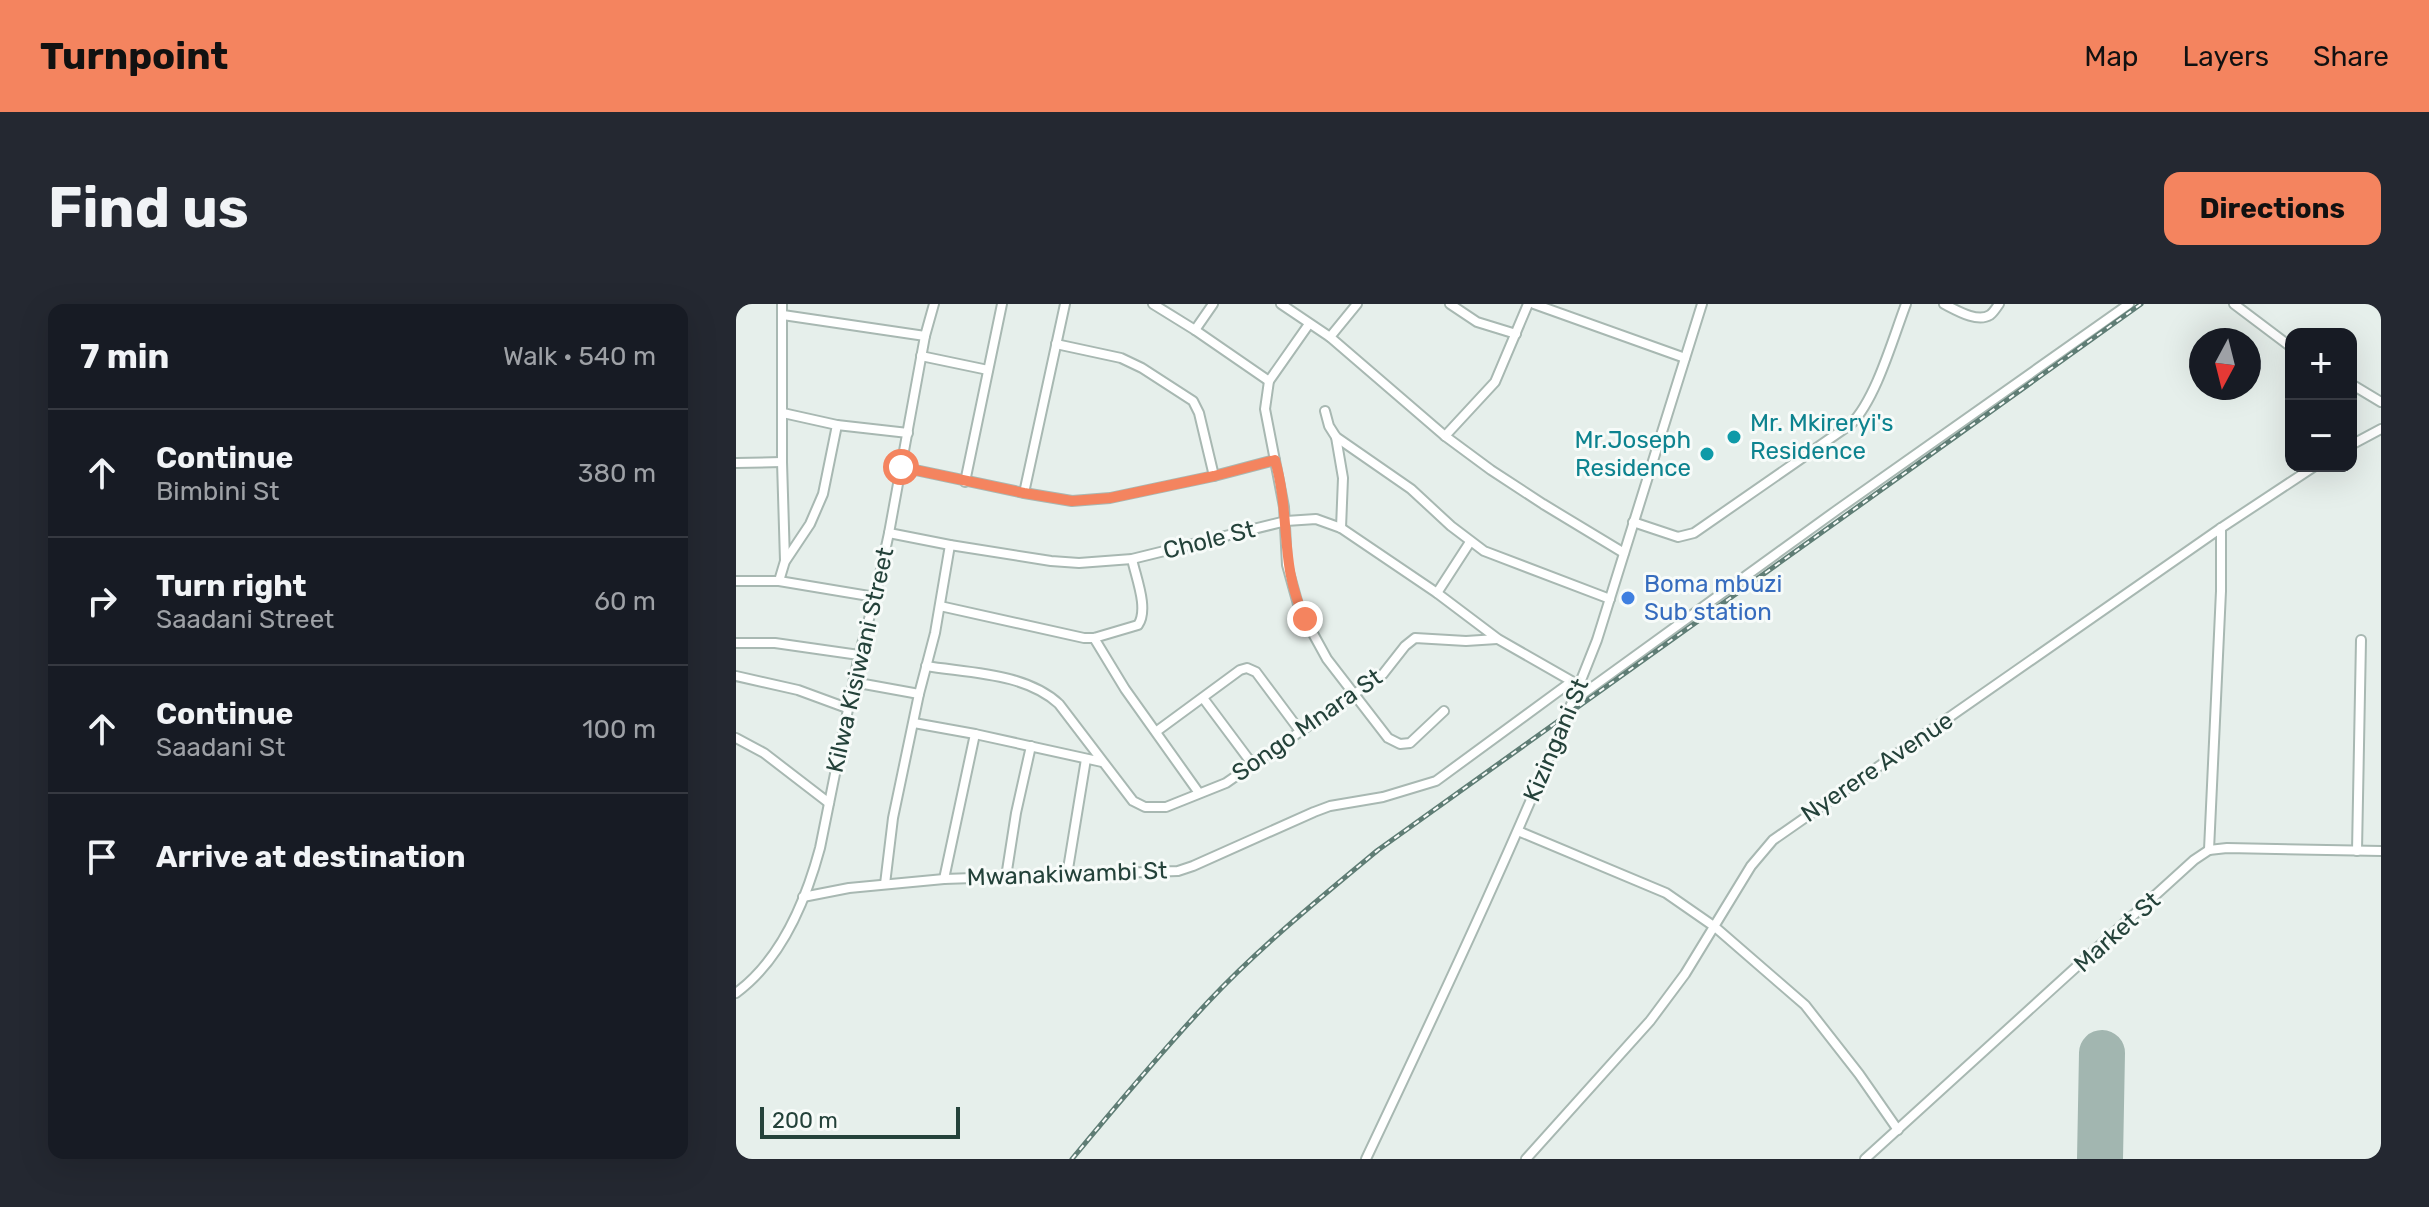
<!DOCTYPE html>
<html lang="en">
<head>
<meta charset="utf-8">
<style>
  :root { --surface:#171b24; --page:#242831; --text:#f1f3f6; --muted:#9ea1a6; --line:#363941; --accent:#f4845f }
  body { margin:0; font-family:Rubik,sans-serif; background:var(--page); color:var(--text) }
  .controls { position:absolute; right:24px; top:24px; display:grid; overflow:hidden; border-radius:16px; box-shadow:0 8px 32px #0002 }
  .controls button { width:72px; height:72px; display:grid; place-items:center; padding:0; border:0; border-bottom:2px solid var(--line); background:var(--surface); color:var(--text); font:40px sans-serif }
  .compass { position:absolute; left:1453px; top:24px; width:72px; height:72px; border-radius:50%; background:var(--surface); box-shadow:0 8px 32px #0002; rotate:187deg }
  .scale { position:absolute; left:24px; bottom:20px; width:200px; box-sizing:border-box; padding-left:8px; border:4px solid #24423a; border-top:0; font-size:22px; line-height:28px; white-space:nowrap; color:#24423a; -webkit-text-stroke:6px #f7fbf9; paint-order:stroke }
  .stop { position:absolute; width:24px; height:24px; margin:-18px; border:6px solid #f4845f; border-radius:50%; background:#fff }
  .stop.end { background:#f4845f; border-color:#fff; box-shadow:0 2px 8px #0008 }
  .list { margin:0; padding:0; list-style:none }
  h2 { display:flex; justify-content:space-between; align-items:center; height:104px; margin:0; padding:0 32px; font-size:34px }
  h2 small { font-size:26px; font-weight:400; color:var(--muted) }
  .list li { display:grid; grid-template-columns:52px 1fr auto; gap:24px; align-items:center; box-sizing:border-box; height:128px; padding:0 32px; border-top:2px solid var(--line) }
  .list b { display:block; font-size:30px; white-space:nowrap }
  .list p { margin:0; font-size:26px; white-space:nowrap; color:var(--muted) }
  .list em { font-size:26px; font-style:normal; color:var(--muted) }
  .icon { flex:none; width:44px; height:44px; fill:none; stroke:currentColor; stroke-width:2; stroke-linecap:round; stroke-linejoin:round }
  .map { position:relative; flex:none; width:1645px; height:855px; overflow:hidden; border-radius:16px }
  header { display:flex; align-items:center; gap:48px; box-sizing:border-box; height:112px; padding:0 40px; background:var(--accent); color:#111 }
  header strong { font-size:38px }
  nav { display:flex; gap:44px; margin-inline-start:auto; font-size:28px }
  .intro { display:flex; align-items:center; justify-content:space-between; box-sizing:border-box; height:192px; padding:0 48px }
  h1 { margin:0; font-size:56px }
  .button { padding:20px 36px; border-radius:16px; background:var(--accent); color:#111; font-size:28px; font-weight:700 }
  main { display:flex; gap:48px; padding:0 48px }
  aside { flex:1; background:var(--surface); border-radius:16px; box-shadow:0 8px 32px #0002 }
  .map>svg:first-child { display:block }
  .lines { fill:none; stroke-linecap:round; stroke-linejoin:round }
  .runway { stroke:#a2b6b0; stroke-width:46 }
  .minor-casing { stroke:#a8b8b2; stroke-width:12 }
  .minor { stroke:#fff; stroke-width:8 }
  .rail-casing { stroke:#5f7d75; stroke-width:5 }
  .rail { stroke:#f7fbf9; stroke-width:2; stroke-dasharray:6; stroke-linecap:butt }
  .route { stroke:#f4845f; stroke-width:10 }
  .culture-dot { fill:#0f9aa8; stroke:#f7fbf9; stroke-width:3 }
  .shop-dot { fill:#3f7fe0; stroke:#f7fbf9; stroke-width:3 }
  .labels { text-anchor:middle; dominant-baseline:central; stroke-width:6; stroke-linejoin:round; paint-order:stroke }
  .culture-label { font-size:24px; fill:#0d838f; stroke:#f7fbf9; text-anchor:start }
  .street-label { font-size:24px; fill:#24423a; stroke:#f7fbf9 }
  .shop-label { font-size:24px; fill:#366cbe; stroke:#f7fbf9; text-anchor:start }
</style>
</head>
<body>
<header>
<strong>Turnpoint</strong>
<nav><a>Map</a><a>Layers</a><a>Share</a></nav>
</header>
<div class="intro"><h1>Find us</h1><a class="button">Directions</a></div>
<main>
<aside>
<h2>7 min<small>Walk · 540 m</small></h2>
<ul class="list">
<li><svg class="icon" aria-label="ahead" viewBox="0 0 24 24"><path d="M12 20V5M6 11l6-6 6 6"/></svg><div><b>Continue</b><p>Bimbini St</p></div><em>380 m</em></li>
<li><svg class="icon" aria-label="right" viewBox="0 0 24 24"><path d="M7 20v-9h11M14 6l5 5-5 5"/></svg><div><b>Turn right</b><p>Saadani Street</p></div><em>60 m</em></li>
<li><svg class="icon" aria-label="ahead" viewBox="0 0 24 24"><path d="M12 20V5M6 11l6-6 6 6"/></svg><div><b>Continue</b><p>Saadani St</p></div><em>100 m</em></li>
<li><svg class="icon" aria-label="arrive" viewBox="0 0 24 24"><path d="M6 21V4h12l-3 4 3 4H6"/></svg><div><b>Arrive at destination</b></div></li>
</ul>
</aside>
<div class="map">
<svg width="1645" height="855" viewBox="0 0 1645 855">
  <rect width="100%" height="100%" fill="#e6efeb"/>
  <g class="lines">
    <!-- runway -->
    <polyline class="runway" points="1364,855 1366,749"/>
    <defs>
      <g id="minor">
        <polyline points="417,0 459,26 533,77"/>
        <polyline points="545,0 594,33 709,132 755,166 807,200 888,249"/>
        <polyline points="714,0 741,18 780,30"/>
        <polyline points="798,0 949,54"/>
        <path d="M1208,0C1220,6 1241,19 1254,11C1258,8 1260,4 1263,0"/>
        <polyline points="1498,0 1555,43"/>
        <polyline points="47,11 189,32"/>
        <polyline points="573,20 533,77 529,105 548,203 551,261 563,304 591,355 652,434 664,440 674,439 708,407"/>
        <polyline points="459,26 477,0"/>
        <polyline points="594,33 621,0"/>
        <polyline points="320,40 385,54 406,64 457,97 463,109 478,172"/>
        <polyline points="185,52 252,66"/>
        <polyline points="1615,80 1645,98"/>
        <polyline points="589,107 593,122 600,133 675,185 715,222 748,247 874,295"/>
        <polyline points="47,109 101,121 172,129"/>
        <polyline points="709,132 759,78 792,0"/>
        <polyline points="600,133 607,174 605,224"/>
        <polyline points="1615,141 1645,125"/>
        <polyline points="0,159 46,158"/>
        <polyline points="165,163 288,189 336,197 374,194 478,172 539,156"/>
        <polyline points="229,178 266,0"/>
        <polyline points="288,189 329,0"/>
        <path d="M897,218L942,233L958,229L1115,120C1140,95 1157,34 1170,0"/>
        <polyline points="153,229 214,241 315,257 343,259 396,255 550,217 580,215 605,224 701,289 762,335 839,379"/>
        <polyline points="50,256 74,220 87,190 101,121"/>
        <polyline points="0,277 43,277 139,293"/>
        <polyline points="43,277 49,257 46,158 46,0"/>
        <polyline points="701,289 734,238"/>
        <path d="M204,302L348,334H358L402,321C413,305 400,274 396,255"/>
        <polyline points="358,334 389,385 463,489"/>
        <polyline points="0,339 39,339 123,351"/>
        <path d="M190,362C233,369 290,369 323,400L397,497L409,503H430L490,479L647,370L669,342L679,334L730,337L761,335"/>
        <polyline points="0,372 62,386 111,404"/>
        <polyline points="117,378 183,390"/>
        <polyline points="467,394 517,461"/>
        <polyline points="837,397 1101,206 1393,0"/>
        <polyline points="178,419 239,430 366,458"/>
        <polyline points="421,427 504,366 511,364 520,368 564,427"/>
        <polyline points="0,434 28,449 93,499"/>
        <polyline points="782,527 930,589 979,623 1069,701 1123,770 1162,826"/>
        <polyline points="1473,546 1485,287 1485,224"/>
        <polyline points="1621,547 1625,336"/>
        <polyline points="331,571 350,455"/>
        <polyline points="270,573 280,509 295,442"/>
        <polyline points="208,575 239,430"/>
        <polyline points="149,580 157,514 183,390 199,329 214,241"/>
        <polyline points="67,593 113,584 208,575 442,567 457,562 578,508 594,502 647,493 700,477 835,378"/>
        <path d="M0,689C45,656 70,596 84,544L123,351L139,293L153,229L189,32L198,0"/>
        <path d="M630,855C711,684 792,512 861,336L966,0"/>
        <polyline points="790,855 914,717 949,670 1015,562 1037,536 1485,224 1579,162"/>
        <polyline points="1129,855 1458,556 1473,546 1491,544 1645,547"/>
      </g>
    </defs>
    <!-- minor casing -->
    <use href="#minor" class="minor-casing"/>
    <!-- minor -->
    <use href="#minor" class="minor"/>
    <defs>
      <path id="rail" d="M336,855C380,802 425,748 473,697C525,642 584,594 642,546L1405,0"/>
    </defs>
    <!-- rail casing -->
    <use href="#rail" class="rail-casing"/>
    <!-- rail -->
    <use href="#rail" class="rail"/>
  </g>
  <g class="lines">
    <!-- route -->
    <path class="route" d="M165,163L288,189L336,197L374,194L478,172L539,156C555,211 543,261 569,315"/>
  </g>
  <!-- markers -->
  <g class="culture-dot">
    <circle cx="998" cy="133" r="8"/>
    <circle cx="971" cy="150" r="8"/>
  </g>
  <circle class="shop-dot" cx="892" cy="294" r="8"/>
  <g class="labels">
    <!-- culture labels -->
    <g class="culture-label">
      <text x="1014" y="119">Mr. Mkireryi's<tspan x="1014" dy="28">Residence</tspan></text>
      <text x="955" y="136" text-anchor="end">Mr.Joseph<tspan x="955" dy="28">Residence</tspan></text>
    </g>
    <!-- street labels -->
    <g class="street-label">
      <text transform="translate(473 236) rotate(-14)">Chole St</text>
      <text transform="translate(124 356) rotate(-77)">Kilwa Kisiwani Street</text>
      <text transform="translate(571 421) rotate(-35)">Songo Mnara St</text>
      <text transform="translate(820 436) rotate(-67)">Kizingani St</text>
      <text transform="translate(1141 463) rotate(-34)">Nyerere Avenue</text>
      <text transform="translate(331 570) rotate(-2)">Mwanakiwambi St</text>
      <text transform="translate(1381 628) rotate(-42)">Market St</text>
    </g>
    <!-- shop labels -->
    <g class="shop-label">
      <text x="908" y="280">Boma mbuzi<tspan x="908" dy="28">Sub station</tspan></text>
    </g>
  </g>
</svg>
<div class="controls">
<button>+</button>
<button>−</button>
</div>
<svg class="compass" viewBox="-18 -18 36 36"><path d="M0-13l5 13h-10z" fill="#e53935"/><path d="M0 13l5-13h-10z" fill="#9ea1a6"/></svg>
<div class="scale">200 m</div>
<div class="stop" style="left:165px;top:163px"></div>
<div class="stop end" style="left:569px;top:315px"></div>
</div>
</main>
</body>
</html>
